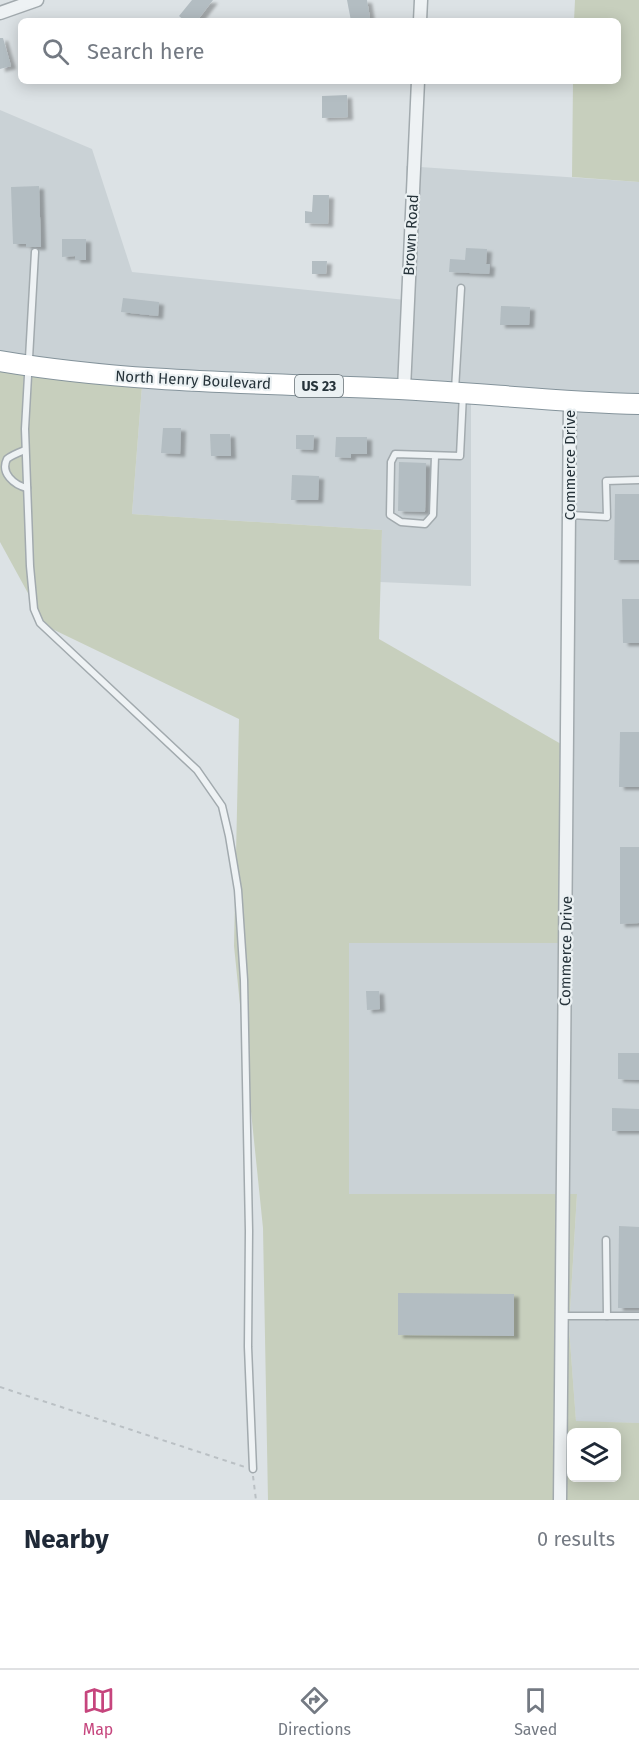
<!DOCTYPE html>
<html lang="en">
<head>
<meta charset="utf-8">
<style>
  :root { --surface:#fff; --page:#f2f2f3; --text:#1f2937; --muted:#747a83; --line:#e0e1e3; --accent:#c6457d }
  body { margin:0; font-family:"Fira Sans",sans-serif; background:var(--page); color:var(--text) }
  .controls { position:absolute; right:18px; bottom:18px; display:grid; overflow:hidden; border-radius:9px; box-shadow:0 3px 15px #0003 }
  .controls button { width:54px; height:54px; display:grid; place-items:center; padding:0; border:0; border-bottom:2px solid var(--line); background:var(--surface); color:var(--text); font:30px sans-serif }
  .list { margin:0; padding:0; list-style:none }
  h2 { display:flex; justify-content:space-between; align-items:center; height:78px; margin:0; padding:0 24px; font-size:26px }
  h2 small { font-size:20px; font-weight:400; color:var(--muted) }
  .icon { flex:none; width:33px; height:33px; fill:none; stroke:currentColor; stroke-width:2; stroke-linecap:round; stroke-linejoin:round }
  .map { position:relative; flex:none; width:639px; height:1500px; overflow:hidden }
  .search { position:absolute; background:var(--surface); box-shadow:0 3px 15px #0003; left:18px; right:18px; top:18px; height:66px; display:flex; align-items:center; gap:15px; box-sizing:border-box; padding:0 21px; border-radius:9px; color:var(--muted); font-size:22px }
  .sheet { height:168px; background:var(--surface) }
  nav { display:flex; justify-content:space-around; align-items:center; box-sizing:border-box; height:84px; border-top:2px solid var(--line); background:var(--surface); font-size:16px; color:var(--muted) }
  nav a { display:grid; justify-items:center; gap:3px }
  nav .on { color:var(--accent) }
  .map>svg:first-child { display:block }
  .built { fill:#cad2d6 }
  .green { fill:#c7cfbd; fill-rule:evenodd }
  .building { fill:#b3bdc2; filter:url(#shadow) }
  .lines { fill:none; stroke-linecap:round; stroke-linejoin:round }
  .service-casing { stroke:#a2aaae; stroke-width:9 }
  .minor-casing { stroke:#a2aaae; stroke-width:15 }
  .trunk-casing { stroke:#84939b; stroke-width:22 }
  .path { stroke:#bac0c4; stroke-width:2; stroke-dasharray:4.5 4.5; stroke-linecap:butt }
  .service { stroke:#eef2f4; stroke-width:6 }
  .minor { stroke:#eef2f4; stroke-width:12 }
  .trunk { stroke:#fff; stroke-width:20 }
  .labels { text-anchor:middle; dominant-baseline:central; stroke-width:4.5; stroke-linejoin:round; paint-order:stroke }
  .shield { fill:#ebf1f3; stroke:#616c72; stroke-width:1.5 }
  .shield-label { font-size:14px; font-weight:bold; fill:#26333a }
  .street-label { font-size:15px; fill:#26333a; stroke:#ebf1f3 }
</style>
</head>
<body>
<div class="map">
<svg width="639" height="1500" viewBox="0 0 639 1500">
  <defs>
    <filter id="shadow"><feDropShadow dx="5" dy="3" stdDeviation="1.5" flood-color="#0004"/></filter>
  </defs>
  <rect width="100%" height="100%" fill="#dce2e5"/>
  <!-- built -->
  <polygon class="built" points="0,110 92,149 132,272 406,300 406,166 639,182 639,1423 576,1422 569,1328 577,1194 349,1194 349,943 561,943 569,402 471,401 471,586 380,582 382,530 132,514 143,373 0,364"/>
  <!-- green -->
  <g class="green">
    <polygon points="575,0 639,0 639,182 572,177 573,81 618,81 618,21 574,21"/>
    <path d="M0,364L143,373L132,514L382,530L379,639L568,748L562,943H349V1194H577L569,1328L576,1421L639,1423V1500H268L263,1228L234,946L239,719L46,626L0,542ZM572,1432H616V1478H572Z"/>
  </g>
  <!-- building -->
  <g class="building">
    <polygon points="192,0 213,0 197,21 185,21 179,16"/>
    <polygon points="347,0 367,0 370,18 351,21"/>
    <polygon points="0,38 3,38 11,66 0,69"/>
    <polygon points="347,95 348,117 322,118 322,96"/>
    <polygon points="39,186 41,247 26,247 26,244 13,244 11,187"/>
    <polygon points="313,195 329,195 328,224 305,223 305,211 312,212"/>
    <polygon points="62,239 86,239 86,260 75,260 75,256 62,257"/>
    <polygon points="466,248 487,249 486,264 490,264 489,274 449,272 450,259 465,260"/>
    <polygon points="312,261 327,261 326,274 312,274"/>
    <polygon points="123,298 159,302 158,316 121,312"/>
    <polygon points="501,306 530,307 529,325 500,325"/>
    <polygon points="163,428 181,428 180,454 161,453"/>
    <polygon points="210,434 230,434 231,456 211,456"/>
    <polygon points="296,435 314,435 313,450 296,449"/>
    <polygon points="336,437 367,437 367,454 351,454 351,458 335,457"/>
    <polygon points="399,462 426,463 425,512 398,511"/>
    <polygon points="292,475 319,476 318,500 291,500"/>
    <polygon points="615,494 639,494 639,560 614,560"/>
    <polygon points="622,599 639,599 639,643 623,643"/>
    <polygon points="620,732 639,732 639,787 619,787"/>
    <polygon points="620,847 639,847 639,923 620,924"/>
    <polygon points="366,991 379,991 380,1009 367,1010"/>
    <polygon points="618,1053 639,1053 639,1080 618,1079"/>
    <polygon points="612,1108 639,1109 639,1131 612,1131"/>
    <polygon points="619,1226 639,1227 639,1308 618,1308"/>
    <polygon points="398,1293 514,1294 514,1336 398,1335"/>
  </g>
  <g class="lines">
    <defs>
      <g id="service">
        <polyline points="35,252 25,429 30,566 34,609 40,623 197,770 222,806 229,836 238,890 244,980 249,1231 248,1347 253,1469"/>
        <polyline points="455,390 461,288"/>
        <path d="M25,450C20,452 12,455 7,459C0,473 14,485 27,488"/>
        <polyline points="435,456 433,515 425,524 401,522 390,515 391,462 395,454 460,456 463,394"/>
        <polyline points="570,515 607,517 606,481 639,480"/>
        <polyline points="563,1316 607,1316 606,1240"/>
        <polyline points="607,1316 639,1316"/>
      </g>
      <g id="minor">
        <polyline points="0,13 37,0"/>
        <polyline points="420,21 421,0"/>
        <polyline points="404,389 418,81"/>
        <polyline points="560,1500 570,402"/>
      </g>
      <path id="trunk" d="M0,361C124,382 250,383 376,388C464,391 551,402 639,404"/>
    </defs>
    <!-- service casing -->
    <use href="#service" class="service-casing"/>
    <!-- minor casing -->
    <use href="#minor" class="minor-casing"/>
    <!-- trunk casing -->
    <use href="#trunk" class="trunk-casing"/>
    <!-- path -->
    <g class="path">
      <polyline points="0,1387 245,1467"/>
      <polyline points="253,1476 256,1500"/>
    </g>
    <!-- service -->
    <use href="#service" class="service"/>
    <!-- minor -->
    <use href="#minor" class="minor"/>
    <!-- trunk -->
    <use href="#trunk" class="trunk"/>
  </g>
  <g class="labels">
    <!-- shield labels -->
    <rect class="shield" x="295" y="375" width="48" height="22" rx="4.5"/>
    <g class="shield-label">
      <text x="319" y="386">US 23</text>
    </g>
    <!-- street labels -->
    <g class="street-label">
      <text transform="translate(411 235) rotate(-87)">Brown Road</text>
      <text transform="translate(193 380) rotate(3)">North Henry Boulevard</text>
      <text transform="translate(570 465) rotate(-90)">Commerce Drive</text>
      <text transform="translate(566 951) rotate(-89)">Commerce Drive</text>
    </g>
  </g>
</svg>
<div class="controls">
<button><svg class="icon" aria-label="layers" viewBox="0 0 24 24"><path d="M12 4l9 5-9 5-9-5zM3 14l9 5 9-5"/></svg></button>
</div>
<div class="search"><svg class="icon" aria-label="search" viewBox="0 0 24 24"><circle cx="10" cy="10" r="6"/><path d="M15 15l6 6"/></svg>Search here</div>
</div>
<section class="sheet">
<h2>Nearby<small>0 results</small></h2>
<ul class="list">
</ul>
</section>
<nav>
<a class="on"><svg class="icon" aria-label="map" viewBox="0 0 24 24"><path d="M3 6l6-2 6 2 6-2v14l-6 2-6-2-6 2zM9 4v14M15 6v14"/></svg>Map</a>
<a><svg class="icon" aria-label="directions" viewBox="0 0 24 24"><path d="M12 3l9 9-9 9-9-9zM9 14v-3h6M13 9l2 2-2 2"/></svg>Directions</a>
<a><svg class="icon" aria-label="saved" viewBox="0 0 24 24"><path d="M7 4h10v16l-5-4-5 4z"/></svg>Saved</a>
</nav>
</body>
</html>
